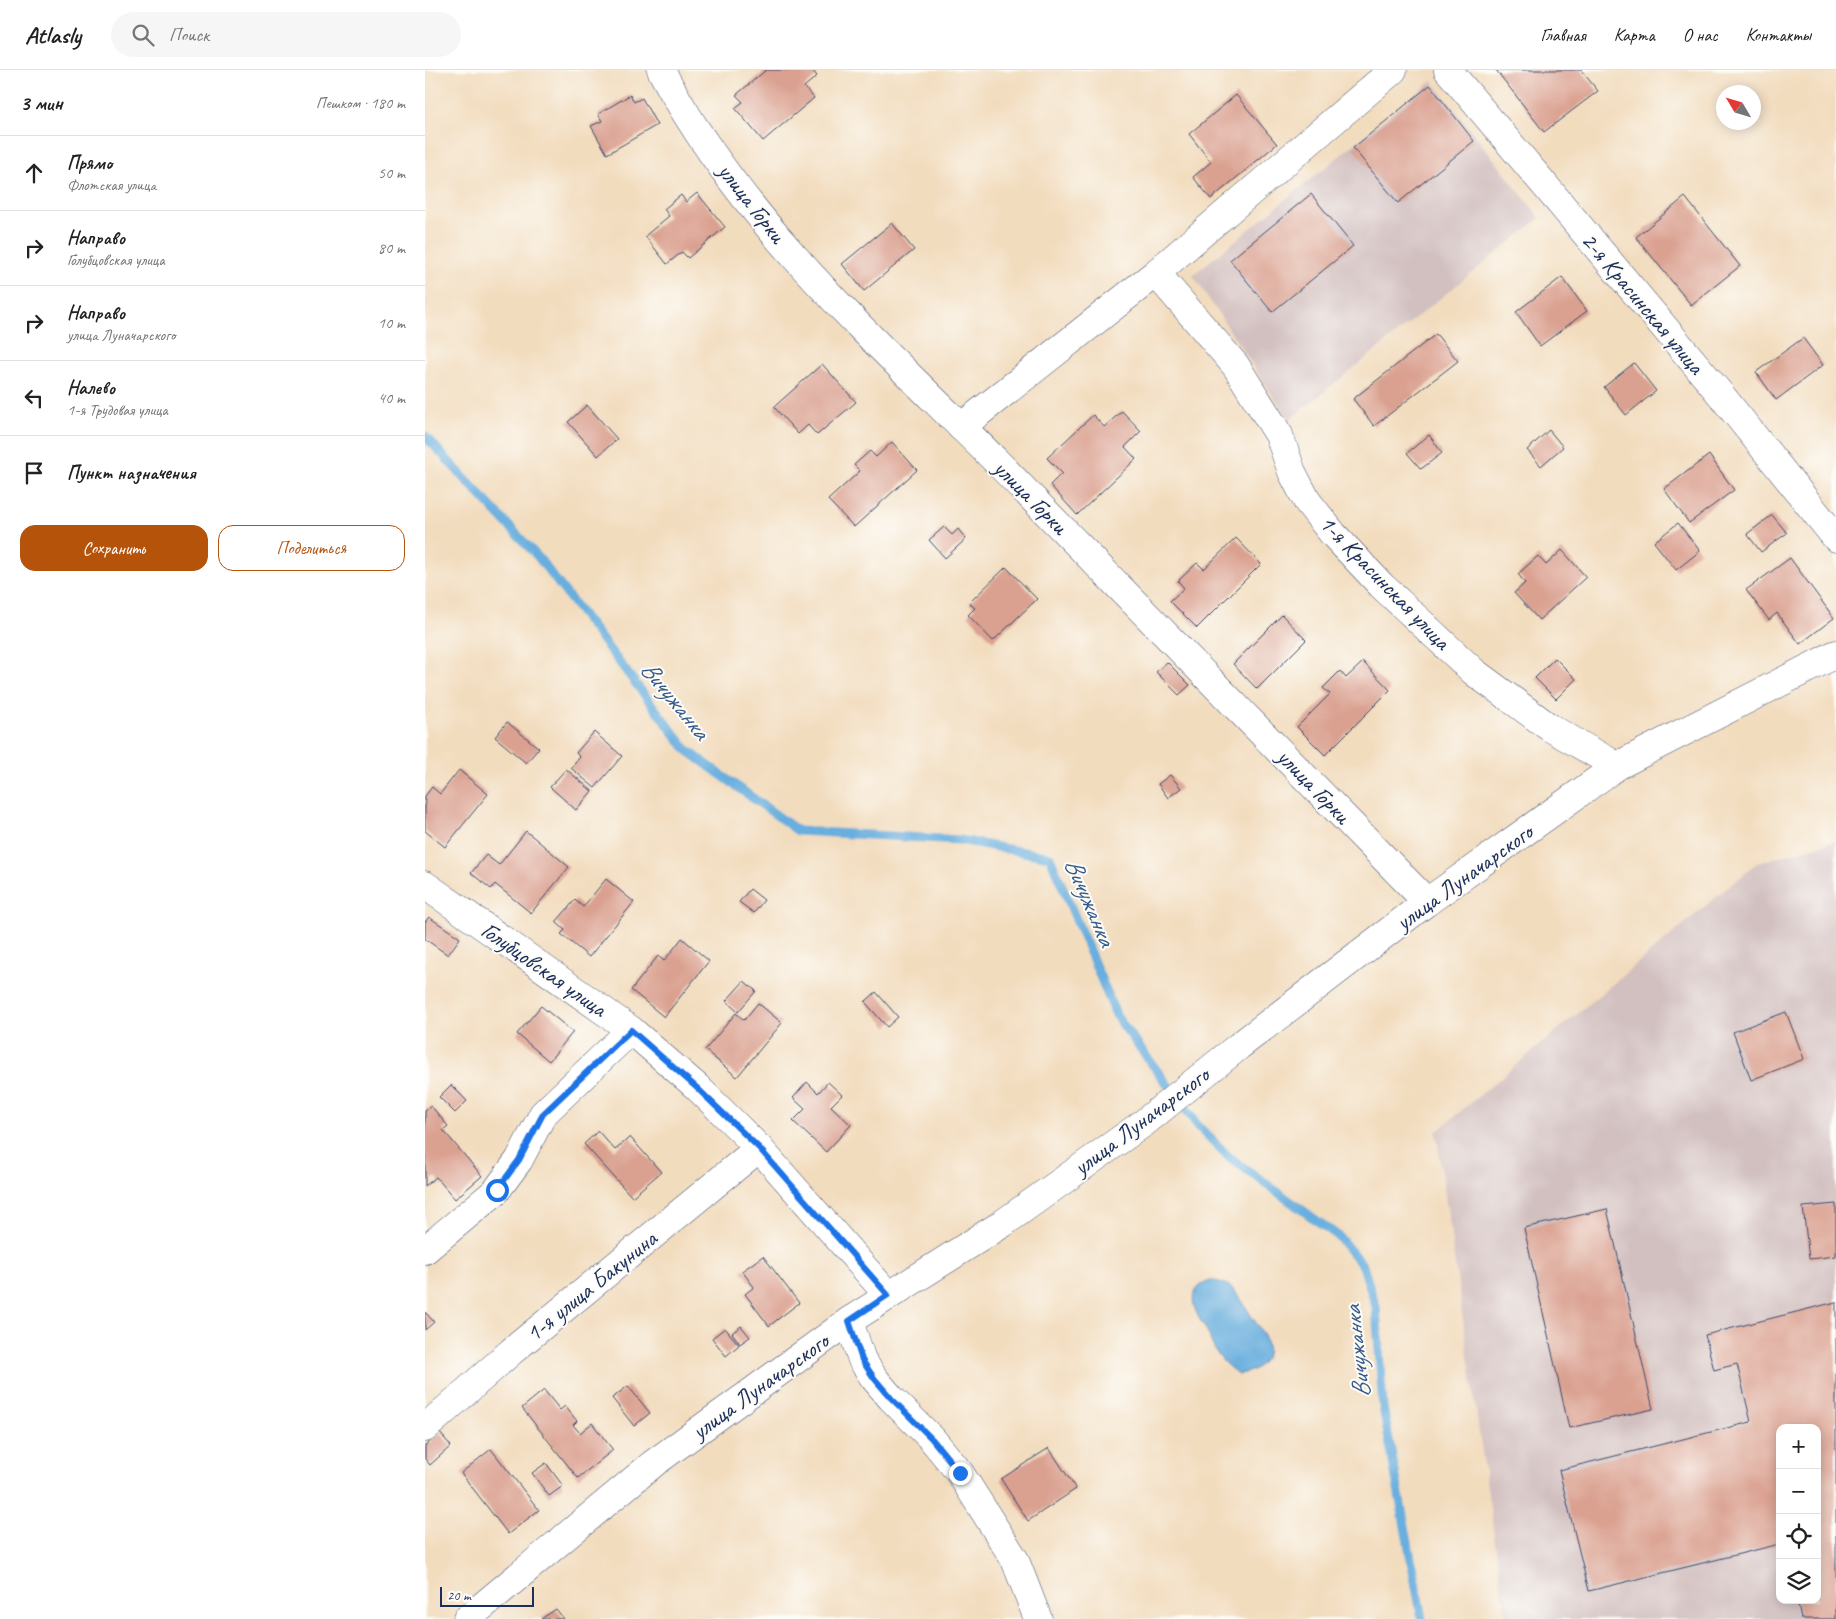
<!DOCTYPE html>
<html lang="ru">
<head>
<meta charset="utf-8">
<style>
  :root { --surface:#fff; --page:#f6f6f6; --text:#222; --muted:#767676; --line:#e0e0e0; --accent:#b45309 }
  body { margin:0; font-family:Caveat,sans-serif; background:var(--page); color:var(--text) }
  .controls { position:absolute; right:15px; bottom:15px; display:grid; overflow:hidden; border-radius:10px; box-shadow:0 2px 12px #0003 }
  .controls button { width:45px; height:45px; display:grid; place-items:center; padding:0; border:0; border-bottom:1px solid var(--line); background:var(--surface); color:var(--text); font:25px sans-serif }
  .compass { position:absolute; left:1291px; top:15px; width:45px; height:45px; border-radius:50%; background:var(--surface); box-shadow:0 2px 12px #0003; rotate:308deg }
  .scale { position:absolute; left:15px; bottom:12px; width:94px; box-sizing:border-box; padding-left:5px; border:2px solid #1b2f5e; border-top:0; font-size:14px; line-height:18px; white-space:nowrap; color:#1b2f5e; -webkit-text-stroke:4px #fdfcf7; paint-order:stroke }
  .stop { position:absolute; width:15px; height:15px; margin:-11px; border:4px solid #1a73e8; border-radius:50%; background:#fff }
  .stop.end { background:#1a73e8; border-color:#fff; box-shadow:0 1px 5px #0008 }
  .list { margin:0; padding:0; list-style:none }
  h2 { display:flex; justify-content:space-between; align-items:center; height:65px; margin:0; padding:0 20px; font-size:21px }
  h2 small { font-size:16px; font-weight:400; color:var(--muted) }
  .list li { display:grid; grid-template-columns:32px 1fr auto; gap:15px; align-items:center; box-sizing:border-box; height:75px; padding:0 20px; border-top:1px solid var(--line) }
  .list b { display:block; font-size:19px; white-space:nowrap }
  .list p { margin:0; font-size:16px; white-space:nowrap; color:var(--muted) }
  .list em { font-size:16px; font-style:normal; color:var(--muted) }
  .actions { display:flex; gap:10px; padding:15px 20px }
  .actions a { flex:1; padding:11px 0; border:1px solid var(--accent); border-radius:15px; text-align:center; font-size:18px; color:var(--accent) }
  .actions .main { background:var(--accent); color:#fff }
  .icon { flex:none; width:28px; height:28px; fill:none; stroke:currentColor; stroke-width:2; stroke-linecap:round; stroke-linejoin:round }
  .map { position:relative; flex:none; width:1411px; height:1549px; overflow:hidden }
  header { display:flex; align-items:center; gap:30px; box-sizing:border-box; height:70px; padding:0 25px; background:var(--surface); border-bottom:1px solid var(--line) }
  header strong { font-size:24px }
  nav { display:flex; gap:28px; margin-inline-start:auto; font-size:18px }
  .search { width:350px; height:45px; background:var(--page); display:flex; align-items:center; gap:12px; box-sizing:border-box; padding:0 18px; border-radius:28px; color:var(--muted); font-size:19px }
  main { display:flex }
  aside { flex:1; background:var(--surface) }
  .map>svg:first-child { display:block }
  .industrial { fill:#d2bfc0; fill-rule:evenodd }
  .water { fill:#67aede; stroke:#416e9e }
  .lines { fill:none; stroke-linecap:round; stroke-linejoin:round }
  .stream { stroke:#67aede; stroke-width:9 }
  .building { fill:#daa090 }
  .street-casing { stroke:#3b496c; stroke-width:29 }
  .secondary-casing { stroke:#3b496c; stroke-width:29 }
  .street { stroke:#fff; stroke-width:28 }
  .secondary { stroke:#fff; stroke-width:28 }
  .route { stroke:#1a73e8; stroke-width:6 }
  .labels { text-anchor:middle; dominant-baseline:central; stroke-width:4; stroke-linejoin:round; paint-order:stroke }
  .street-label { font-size:24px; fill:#1b2f5e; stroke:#fdfcf7 }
  .water-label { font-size:25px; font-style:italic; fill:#365b8b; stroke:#fdfcf7 }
</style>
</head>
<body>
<header>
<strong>Atlasly</strong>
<div class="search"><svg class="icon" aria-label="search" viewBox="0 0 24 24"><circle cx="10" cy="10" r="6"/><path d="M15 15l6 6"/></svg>Поиск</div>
<nav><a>Главная</a><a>Карта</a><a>О нас</a><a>Контакты</a></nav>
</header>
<main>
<aside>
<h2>3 мин<small>Пешком · 180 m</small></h2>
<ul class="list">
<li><svg class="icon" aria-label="ahead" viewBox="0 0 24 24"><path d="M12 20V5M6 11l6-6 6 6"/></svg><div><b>Прямо</b><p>Флотская улица</p></div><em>50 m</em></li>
<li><svg class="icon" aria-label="right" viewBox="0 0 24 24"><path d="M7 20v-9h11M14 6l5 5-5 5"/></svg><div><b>Направо</b><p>Голубцовская улица</p></div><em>80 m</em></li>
<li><svg class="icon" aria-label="right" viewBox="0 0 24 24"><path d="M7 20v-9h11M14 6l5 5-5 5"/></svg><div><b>Направо</b><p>улица Луначарского</p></div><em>10 m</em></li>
<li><svg class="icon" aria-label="left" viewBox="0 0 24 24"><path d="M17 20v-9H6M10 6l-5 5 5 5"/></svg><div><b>Налево</b><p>1-я Трудовая улица</p></div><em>40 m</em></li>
<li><svg class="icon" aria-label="arrive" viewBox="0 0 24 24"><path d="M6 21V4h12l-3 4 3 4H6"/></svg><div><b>Пункт назначения</b></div></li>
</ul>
<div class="actions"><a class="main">Сохранить</a><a>Поделиться</a></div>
</aside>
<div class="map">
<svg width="1411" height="1549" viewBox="0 0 1411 1549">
  <rect width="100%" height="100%" fill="#fdfcf7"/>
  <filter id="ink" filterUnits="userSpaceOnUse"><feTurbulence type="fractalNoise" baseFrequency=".02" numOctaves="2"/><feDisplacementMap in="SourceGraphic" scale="10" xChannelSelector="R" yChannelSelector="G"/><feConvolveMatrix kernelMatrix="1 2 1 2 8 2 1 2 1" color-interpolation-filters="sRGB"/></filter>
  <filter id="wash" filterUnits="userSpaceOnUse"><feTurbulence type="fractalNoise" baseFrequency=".0096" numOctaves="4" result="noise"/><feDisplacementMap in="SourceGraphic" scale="20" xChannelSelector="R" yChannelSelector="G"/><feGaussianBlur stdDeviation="1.12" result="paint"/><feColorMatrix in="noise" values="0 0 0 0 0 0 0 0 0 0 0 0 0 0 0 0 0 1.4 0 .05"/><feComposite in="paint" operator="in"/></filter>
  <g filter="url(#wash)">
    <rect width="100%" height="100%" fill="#f2dcbe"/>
    <!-- industrial -->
    <g class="industrial">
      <polygon points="1007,11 1115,148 864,350 768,205"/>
      <path d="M1411,771V1549H1081L1011,1062L1332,793ZM1355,1358H1392V1530H1355Z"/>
    </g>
    <!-- water -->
    <path class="water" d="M785,1211C792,1211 798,1212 804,1216C813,1223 819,1234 825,1244C831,1253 840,1264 842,1275C846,1292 828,1303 813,1304C801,1295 795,1290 788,1276C785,1271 785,1266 782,1261C771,1244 756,1221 785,1211Z"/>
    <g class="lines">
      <!-- stream -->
      <polyline class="stream" points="0,366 113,487 262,680 373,761 535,770 625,787 692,947 774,1057 803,1086 913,1166 938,1196 951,1237 958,1337 997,1549"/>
    </g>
    <g id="blocks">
      <!-- building -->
      <g class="building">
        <polygon points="341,0 387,0 392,6 379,17 389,28 338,71 310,38 318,32 311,25"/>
        <polygon points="1071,0 1156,0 1173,21 1119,62"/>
        <polygon points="1005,15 1049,71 973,133 928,78"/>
        <polygon points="205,25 209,32 217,28 232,55 182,84 166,56 177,51 173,44"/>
        <polygon points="811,25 852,74 786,129 768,107 786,92 764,64"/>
        <polygon points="272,123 300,157 263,188 257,182 242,194 220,166 244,146 239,139 256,125 261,132"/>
        <polygon points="886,124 928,176 847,242 805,190"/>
        <polygon points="1260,127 1315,196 1266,235 1211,167"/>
        <polygon points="467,153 489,180 439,221 417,194"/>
        <polygon points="1137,207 1162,241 1115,276 1091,242"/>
        <polygon points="1011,264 1033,291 949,356 928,329"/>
        <polygon points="1378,268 1398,295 1351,330 1331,302"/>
        <polygon points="1209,293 1231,321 1201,345 1179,317"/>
        <polygon points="397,294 431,332 392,365 383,355 373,364 349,337"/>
        <polygon points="162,335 192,369 173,386 143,352"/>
        <polygon points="697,341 716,361 700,377 711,389 652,445 625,415 637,403 622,388 668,345 679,357"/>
        <polygon points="1124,360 1138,377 1116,396 1102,380"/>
        <polygon points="1004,365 1017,383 996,399 982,383"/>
        <polygon points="467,372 492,400 429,457 403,430 435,401 429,395 445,381 451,387"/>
        <polygon points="1284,385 1309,420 1264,453 1239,419"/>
        <polygon points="1347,445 1362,463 1336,482 1322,464"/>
        <polygon points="1253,453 1275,481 1251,500 1229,472"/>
        <polygon points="519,457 527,465 533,459 541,469 520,488 504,470"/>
        <polygon points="811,468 836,494 772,558 745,531 759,518 753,511 772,493 779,499"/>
        <polygon points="1137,480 1161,507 1114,550 1089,523 1100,513 1093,504 1113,486 1121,495"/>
        <polygon points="1365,488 1409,548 1375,574 1352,543 1344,550 1321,520"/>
        <polygon points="581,497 612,529 568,571 543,545 550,538 544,533"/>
        <polygon points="857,545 881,570 832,619 808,594"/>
        <polygon points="1130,588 1151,609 1131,629 1110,608"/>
        <polygon points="742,592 765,615 754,625 731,602"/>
        <polygon points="938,592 965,620 900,685 872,657 905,624 898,618 915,601 921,608"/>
        <polygon points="82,652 114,678 101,693 70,667"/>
        <polygon points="169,662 197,686 170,718 146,698 155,687 151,683"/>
        <polygon points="141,699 167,721 151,740 125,717"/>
        <polygon points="34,700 63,724 20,777 0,761 0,726 7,717 15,724"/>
        <polygon points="745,705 756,718 743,728 733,714"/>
        <polygon points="101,761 144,797 106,843 70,814 66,819 46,803 61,785 74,795"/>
        <polygon points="181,809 209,832 164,887 136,864 140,860 131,852 150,830 158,837"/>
        <polygon points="325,819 339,830 329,843 314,832"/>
        <polygon points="4,847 35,868 23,885 0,869 0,852"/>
        <polygon points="257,868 284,891 239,947 206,920 233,886 239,891"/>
        <polygon points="319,911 331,921 313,942 301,931"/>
        <polygon points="451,922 473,947 462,957 440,932"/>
        <polygon points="333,933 357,953 312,1007 280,980 311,943 319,950"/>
        <polygon points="116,936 148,962 124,991 92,964"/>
        <polygon points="1361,942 1379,989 1326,1010 1308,962"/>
        <polygon points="382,1012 393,1023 403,1012 417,1025 406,1036 426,1055 401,1082 368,1051 380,1039 368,1028"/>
        <polygon points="26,1015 42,1031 30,1043 14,1027"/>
        <polygon points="6,1036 23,1056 18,1060 57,1106 30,1129 11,1107 0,1116 0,1041"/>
        <polygon points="173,1061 190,1080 205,1067 236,1102 207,1127 159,1074"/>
        <polygon points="1411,1134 1411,1186 1384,1189 1378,1137"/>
        <polygon points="1182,1139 1228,1339 1144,1358 1099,1158"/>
        <polygon points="338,1186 374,1233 344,1256 320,1224 329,1217 317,1201"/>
        <polygon points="1411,1232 1411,1549 1376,1549 1372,1530 1392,1530 1392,1358 1355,1358 1355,1474 1164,1521 1134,1400 1326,1352 1312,1294 1289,1300 1280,1265"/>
        <polygon points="0,1242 9,1252 0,1260"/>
        <polygon points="316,1256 325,1267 315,1274 307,1263"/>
        <polygon points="300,1258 314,1275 301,1286 287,1268"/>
        <polygon points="203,1316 225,1343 209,1356 187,1328"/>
        <polygon points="119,1320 135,1340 140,1336 152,1351 148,1355 155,1363 167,1353 188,1380 153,1408 97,1338"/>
        <polygon points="15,1363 26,1376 5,1395 0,1389 0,1376"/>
        <polygon points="624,1378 651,1419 603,1451 576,1409"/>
        <polygon points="66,1379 114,1440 83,1464 36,1403"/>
        <polygon points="121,1393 138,1416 124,1426 107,1403"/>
        <polygon points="131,1539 139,1549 116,1549"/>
      </g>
    </g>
  </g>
  <g filter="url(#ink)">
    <use href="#blocks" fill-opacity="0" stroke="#3b496c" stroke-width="1"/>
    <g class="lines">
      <defs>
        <g id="street">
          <path d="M236,0C317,154 451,271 572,392C716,538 859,685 1002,832"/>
          <polyline points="1023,0 1292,320 1411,468"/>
          <polyline points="731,203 811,296 854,365 867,402 882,431 908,464 956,515 1049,602 1124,657 1192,696"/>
          <polyline points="536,357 731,203 968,0"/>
          <polyline points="0,815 206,960 272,1017 334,1078 463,1225"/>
          <polyline points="0,1180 71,1121 94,1090 118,1044 206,960"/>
          <polyline points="424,1251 437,1290 449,1308 466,1328 507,1369 535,1403 590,1490 613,1549"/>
          <polyline points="0,1358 87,1281 334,1078"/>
        </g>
        <polyline id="secondary" points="42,1549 229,1393 424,1251 577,1154 720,1052 814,976 1002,832 1192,696 1411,584"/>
      </defs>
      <!-- street casing -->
      <use href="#street" class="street-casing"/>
      <!-- secondary casing -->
      <use href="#secondary" class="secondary-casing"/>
      <!-- street -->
      <use href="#street" class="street"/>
      <!-- secondary -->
      <use href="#secondary" class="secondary"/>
    </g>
  </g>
  <g class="lines" filter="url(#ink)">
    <!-- route -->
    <polyline class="route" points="72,1120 94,1090 118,1044 206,960 272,1018 334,1078 463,1225 424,1251 437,1290 449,1308 466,1328 507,1369 535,1403"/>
  </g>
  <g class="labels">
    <!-- street labels -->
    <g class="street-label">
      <text transform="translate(327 133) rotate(52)">улица Горки</text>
      <text transform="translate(1218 233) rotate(50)">2-я Красинская улица</text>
      <text transform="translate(606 427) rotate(45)">улица Горки</text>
      <text transform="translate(960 512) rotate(46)">1-я Красинская улица</text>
      <text transform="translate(889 716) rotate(46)">улица Горки</text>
      <text transform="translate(1039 807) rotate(-36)">улица Луначарского</text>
      <text transform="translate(119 899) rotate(35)">Голубцовская улица</text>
      <text transform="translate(716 1051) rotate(-37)">улица Луначарского</text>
      <text transform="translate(166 1216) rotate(-39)">1-я улица Бакунина</text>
      <text transform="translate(335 1316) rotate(-36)">улица Луначарского</text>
    </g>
    <!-- water labels -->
    <g class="water-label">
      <text transform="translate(250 630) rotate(51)">Вичужанка</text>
      <text transform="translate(665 832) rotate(67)">Вичужанка</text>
      <text transform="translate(932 1282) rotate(-96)">Вичужанка</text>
    </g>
  </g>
</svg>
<div class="controls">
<button>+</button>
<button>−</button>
<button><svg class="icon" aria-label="locate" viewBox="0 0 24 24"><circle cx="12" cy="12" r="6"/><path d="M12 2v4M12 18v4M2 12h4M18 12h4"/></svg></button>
<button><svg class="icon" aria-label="layers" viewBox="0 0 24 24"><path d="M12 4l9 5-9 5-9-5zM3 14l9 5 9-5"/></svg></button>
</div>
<svg class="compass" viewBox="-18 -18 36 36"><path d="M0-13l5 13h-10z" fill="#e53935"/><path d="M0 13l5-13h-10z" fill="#767676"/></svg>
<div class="scale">20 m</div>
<div class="stop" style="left:72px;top:1120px"></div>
<div class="stop end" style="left:535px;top:1403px"></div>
</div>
</main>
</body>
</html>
